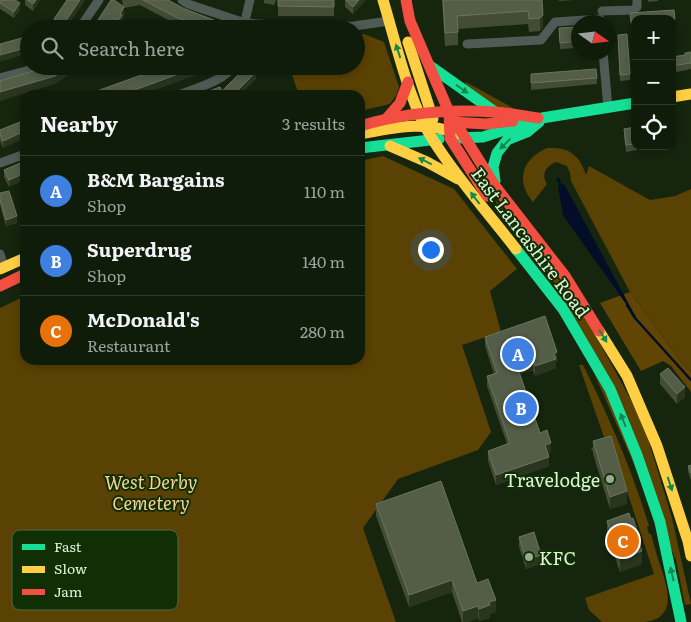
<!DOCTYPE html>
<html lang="en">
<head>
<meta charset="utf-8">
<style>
  :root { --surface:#101c0a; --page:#192513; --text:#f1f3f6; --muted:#9ca19c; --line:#303a2b; --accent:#0b8043 }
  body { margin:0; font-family:Literata,serif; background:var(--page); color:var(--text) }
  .controls { position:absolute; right:15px; top:15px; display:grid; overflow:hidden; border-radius:10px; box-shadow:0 2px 8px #0003 }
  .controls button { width:45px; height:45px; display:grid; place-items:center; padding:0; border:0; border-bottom:1px solid var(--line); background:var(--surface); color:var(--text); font:25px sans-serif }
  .compass { position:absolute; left:571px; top:15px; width:45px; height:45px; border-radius:50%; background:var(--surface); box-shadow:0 2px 8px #0003; rotate:104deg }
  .you { position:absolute; left:430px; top:249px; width:18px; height:18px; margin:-12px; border:4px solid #fff; border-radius:50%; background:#1a73e8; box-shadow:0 0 0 8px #1a73e833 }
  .badge { display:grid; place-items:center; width:32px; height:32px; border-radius:50%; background:var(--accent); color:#fff; font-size:16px; font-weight:700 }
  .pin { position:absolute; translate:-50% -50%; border:2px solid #fff; box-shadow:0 1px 5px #0006 }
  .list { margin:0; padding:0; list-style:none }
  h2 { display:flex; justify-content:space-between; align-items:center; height:65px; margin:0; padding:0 20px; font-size:21px }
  h2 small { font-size:16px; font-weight:400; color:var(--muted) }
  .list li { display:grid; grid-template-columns:32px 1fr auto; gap:15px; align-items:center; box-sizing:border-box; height:70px; padding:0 20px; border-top:1px solid var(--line) }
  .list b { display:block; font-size:19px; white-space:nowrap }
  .list p { margin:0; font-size:16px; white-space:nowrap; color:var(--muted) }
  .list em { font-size:16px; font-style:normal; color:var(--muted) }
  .icon { flex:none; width:28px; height:28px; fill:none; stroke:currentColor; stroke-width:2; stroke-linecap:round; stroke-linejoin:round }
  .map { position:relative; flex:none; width:691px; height:622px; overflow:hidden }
  .search { position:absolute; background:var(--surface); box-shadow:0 2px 8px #0003; left:20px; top:20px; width:345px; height:55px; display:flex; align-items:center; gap:12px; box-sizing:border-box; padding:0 18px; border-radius:28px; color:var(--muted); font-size:19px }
  .panel { position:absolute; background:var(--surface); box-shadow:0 2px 8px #0003; left:20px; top:90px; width:345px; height:275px; border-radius:15px }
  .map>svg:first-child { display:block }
  .green { fill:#5a4104 }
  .forest { fill:#604504 }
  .water { fill:#020d27 }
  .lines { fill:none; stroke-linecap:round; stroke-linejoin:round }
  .stream { stroke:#020d27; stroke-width:2.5 }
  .street { stroke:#505b55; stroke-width:9 }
  .fast { stroke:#16e098; stroke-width:11 }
  .slow { stroke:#ffcf43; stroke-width:11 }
  .jam { stroke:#f24e42; stroke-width:11 }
  .wall { fill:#424c36 }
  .shaded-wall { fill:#29351f }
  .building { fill:#535d48; stroke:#69755e }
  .oneway { fill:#14884e }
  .poi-dot { fill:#98aa92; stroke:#112f04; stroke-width:2 }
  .labels { text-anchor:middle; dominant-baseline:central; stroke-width:4; stroke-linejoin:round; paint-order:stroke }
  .street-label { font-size:18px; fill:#dff2d9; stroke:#112f04 }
  .poi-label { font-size:18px; fill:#dff2d9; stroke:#112f04; text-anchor:end }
  .park-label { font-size:18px; font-style:italic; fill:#f7d197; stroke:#112f04 }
  .key { fill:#112f04; stroke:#4f6a44; stroke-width:1 }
  .key-label { font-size:14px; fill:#dff2d9 }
</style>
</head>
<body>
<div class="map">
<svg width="691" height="622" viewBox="0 0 691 622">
  <rect width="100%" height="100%" fill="#15250e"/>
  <!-- green -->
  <g class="green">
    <polygon points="364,34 384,42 399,87 397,94 390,104 360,111 360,95 299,95 289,66 356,66 356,35"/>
    <polygon points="466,82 515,109 495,106 463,86"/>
    <path d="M547,148C569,147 579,154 586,175L589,166L650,200L675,196L691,189V372L681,362L630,292L571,181L570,173L567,166L556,162C546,166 541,174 547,184L533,202C515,181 522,159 547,148Z"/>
    <polygon points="383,156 454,189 517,269 490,291 501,332 462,345 491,432 478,450 398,479 363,528 396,622 0,622 0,308 25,296 25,360 360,360 360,161"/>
    <polygon points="496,200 579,305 643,422 672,518 691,604 685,605 676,560 555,284 497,209"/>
    <path d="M579,365H583C609,417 632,470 649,526L647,527L649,534H651C653,541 655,549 657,556C664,578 683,618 644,622C630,622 615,622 602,622L589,610L585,598L654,574L612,445L592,451L591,448L599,445L605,440Z"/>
  </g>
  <!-- forest -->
  <polygon class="forest" points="630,292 681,362 691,372 691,392 671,366 663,361 641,371 600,303"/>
  <!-- water -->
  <polygon class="water" points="564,184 638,321 563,215 558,186"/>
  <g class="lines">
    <!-- stream -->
    <g class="stream">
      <polyline points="558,179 561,186"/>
      <polyline points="627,305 635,318 691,380"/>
    </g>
    <!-- street -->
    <g class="street">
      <polyline points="182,0 188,4 245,23 315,28 354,26 389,21"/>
      <polyline points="602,11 633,10 637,7 637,0"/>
      <polyline points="79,29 99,0"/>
      <polyline points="243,29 250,0"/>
      <polyline points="467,44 541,40 555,22 600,19"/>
      <polyline points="603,52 608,108"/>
      <polyline points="0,78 26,71 37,66"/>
      <path d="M178,95C191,90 228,80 232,66"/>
      <polyline points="0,163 25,154"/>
      <polyline points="0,254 4,267"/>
    </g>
    <!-- fast -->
    <g class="fast">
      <polyline points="430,66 495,112"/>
      <polyline points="459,138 483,137 542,118 635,103"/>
      <polyline points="360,148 439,139"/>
      <polyline points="495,181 493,167 497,153 507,140 527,132 539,122"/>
      <polyline points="516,249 563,309 610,389 637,455 660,522 681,622"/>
    </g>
    <!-- slow -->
    <g class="slow">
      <path d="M383,0C396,43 409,103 433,140C457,178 488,213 516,249"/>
      <polyline points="408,42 433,119"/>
      <polyline points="672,97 691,94"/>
      <path d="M360,134C393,128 425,120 457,134"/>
      <polyline points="390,146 427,162 458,179"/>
      <polyline points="0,269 25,258"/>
      <polyline points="599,331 627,376 657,446 688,541 691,556"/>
    </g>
    <!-- jam -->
    <g class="jam">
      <polyline points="406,0 410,21 449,112 495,186 565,276 599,331"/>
      <polyline points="449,113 450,138 487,196"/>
      <polyline points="387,118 400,103 408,82"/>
      <polyline points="451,122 486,124 513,121"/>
      <path d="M360,126C403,113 451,109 495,112C510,113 524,116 538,118"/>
      <polyline points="0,286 25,274"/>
    </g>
  </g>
  <!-- wall -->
  <g class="wall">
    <polygon points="0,0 20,10 14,18 0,9"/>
    <polygon points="25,0 40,0 33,11 25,5"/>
    <polygon points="85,0 65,29 59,29 54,26 54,19"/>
    <polygon points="122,0 168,0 214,27 214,29 190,29 176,24 140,5 124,8 124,16 122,20 122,24 119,29 116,29 113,26 92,29 123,6"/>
    <polygon points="264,0 276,0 274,5 264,3"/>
    <rect x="278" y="0" width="56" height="16"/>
    <polygon points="345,0 365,0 365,1 353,14 345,7"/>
    <polygon points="442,0 542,0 543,27 540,31 529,32 528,24 458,29 458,45 445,46"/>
    <polygon points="559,0 575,0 559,1"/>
    <polygon points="648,0 658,0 658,1 648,2"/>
    <polygon points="630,13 675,19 675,25 672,25 672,19 635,19 635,28 631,28"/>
    <polygon points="578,27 578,48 560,49 559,28"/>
    <polygon points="618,35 630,74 630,80 620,81"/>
    <polygon points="691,52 691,69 672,73 672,57 685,55"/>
    <polygon points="531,74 597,78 597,84 531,90"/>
    <polygon points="25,120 3,148 0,141 0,130"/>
    <polygon points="635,127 635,146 637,146 637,150 626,152 624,136 624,129"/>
    <polygon points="25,161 9,187 4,177 4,170"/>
    <polygon points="0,193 17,223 6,226 0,205"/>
    <polygon points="485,337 557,361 556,362 556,368 535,376 533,370 520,374 540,433 551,452 548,454 549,466 496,485 488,461 488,451 507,444 487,386 487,376 494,374 485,346"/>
    <polygon points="660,374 685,397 677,404 660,384"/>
    <polygon points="593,441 627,504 610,509 593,454"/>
    <polygon points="691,465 691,480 688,472 688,466"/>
    <polygon points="376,504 477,583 496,612 490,614 490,618 479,621 478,618 467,622 462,622 452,592 409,607 376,516"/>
    <polygon points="607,521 639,544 642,564 620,572 607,534"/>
    <polygon points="519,537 541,564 526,569 519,547"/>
  </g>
  <!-- shaded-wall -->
  <g class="shaded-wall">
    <polygon points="36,0 40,0 33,11 33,4"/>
    <polygon points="80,0 85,0 65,29 63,29 63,25"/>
    <polygon points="359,0 365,0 365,1 353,14 353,7"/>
    <polygon points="20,3 20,10 14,18 14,12"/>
    <polygon points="124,7 124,16 122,20 122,24 119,29 118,29 118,21 120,14"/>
    <polygon points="543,15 543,27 540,31 540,18"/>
    <polygon points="113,18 113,26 111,29 105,29"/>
    <polygon points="214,20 214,29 211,29"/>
    <polygon points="29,47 29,53 0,62 0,55"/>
    <polygon points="68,66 81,66 55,84 0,101 0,92"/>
    <polygon points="200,66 210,66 210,70 141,95 121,95"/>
    <polygon points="256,66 258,66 256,73 256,79 240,95 233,95 255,71"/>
    <polygon points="25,131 25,138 3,148 3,141"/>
    <polygon points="25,173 25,180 9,187 9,180"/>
    <polygon points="17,216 17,223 6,226 6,220"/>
    <polygon points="557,352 557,361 556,362 556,368 535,376 535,366 554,353"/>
    <polygon points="533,360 533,370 517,375 517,366"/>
    <polygon points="685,387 685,397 677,404 677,394"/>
    <polygon points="551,443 551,452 545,455 545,445"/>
    <polygon points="549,457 549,466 496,485 496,475"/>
    <polygon points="627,491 627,504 610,509 610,497"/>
    <polygon points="642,551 642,564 620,572 620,559"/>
    <polygon points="541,555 541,564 526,569 526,560"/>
    <polygon points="452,580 452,592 409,607 409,595"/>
    <polygon points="496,600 496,612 490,614 490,618 479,621 479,609 489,602"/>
    <polygon points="478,606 478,618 467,622 463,622 463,611"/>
  </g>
  <!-- building -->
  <g class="building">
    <polygon points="0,0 15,0 20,3 14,12 0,3"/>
    <polygon points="27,0 36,0 33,4"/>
    <polygon points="67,0 80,0 63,25 54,19"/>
    <polygon points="111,0 114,0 124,7 120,14 122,15 118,21 113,18 105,29 92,29"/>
    <polygon points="143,0 168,0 185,9 214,20 211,29 207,29 176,17"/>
    <polygon points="278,0 334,0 334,7 278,6"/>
    <polygon points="346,0 359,0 353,7"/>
    <polygon points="443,0 542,0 543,15 540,18 529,19 528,11 457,16 458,32 445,33"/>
    <polygon points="674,10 675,19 635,19 635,22 631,22 630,13"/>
    <polygon points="50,23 54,29 42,29"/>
    <polygon points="578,27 578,41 560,43 559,28"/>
    <polygon points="627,34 630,74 620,75 618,35"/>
    <polygon points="29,36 29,47 0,55 0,44"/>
    <polygon points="691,52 691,63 672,66 672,57 685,55 685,53"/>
    <polygon points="50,66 68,66 55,76 0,92 0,81"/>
    <polygon points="166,66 200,66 121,95 86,95"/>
    <polygon points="247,66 256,66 255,71 256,72 233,95 198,95 220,87 222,91"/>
    <polygon points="596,69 597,78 531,83 531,74"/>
    <polygon points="25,120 25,131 3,141 0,134 0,130"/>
    <polygon points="635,127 635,144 626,145 624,129"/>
    <polygon points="25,161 25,173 9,180 4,170"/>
    <polygon points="9,191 17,216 6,220 0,199 0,193"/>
    <polygon points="545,316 557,352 554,353 556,359 535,366 533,360 517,366 540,433 547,430 551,443 545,445 549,457 496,475 488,451 510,443 487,376 497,373 485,337"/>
    <polygon points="668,368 685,387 677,394 660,374"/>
    <polygon points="611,436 627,491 610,497 593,441"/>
    <polygon points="691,465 691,473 688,466"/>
    <polygon points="441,481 477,583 488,579 496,600 489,602 490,605 479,609 478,606 463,611 452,580 409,595 376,504"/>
    <polygon points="629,513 631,519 633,518 639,537 637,537 642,551 620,559 607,521"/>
    <polygon points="534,532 541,555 526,560 519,537"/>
  </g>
  <!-- one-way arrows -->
  <defs><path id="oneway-solid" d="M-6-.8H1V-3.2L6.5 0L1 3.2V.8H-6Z" transform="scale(1.25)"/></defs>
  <g class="oneway">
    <use href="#oneway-solid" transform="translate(398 51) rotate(-108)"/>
    <use href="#oneway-solid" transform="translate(462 89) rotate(35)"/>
    <use href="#oneway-solid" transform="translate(505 144) rotate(136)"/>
    <use href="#oneway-solid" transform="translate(425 161) rotate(-154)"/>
    <use href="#oneway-solid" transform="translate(475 198) rotate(-128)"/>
    <use href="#oneway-solid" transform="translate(603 336) rotate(58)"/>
    <use href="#oneway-solid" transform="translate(623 420) rotate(-112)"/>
    <use href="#oneway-solid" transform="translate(670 484) rotate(72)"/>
    <use href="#oneway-solid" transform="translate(672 574) rotate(-103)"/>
  </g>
  <!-- markers -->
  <g class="poi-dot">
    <circle cx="610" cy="479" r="5"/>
    <circle cx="529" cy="557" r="5"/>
  </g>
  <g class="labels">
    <!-- street labels -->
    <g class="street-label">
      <text transform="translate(531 242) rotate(53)">East Lancashire Road</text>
    </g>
    <!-- poi labels -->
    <g class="poi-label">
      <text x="600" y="479">Travelodge</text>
      <text x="539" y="557" text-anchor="start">KFC</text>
    </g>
    <!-- park labels -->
    <g class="park-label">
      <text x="151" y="481">West Derby<tspan x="151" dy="21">Cemetery</tspan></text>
    </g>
  </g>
  <!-- legend -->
  <rect x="12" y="530" width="166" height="80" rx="8" class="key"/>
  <rect x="22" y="544" width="23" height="6" fill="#16e098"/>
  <rect x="22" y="566" width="23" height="7" fill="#ffcf43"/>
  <rect x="22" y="589" width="23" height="6" fill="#f24e42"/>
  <g class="key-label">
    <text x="54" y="552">Fast</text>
    <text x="54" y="574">Slow</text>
    <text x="54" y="597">Jam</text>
  </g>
</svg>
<div class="controls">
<button>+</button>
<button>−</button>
<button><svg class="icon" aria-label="locate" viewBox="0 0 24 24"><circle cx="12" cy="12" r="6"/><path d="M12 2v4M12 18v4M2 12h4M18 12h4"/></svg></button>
</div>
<svg class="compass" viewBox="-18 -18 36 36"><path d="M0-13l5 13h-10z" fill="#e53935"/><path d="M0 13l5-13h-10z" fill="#9ca19c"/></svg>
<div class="you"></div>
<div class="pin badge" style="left:518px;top:354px;background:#3f7fe0">A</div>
<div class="pin badge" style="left:521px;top:408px;background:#3f7fe0">B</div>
<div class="pin badge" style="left:623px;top:541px;background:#e8710a">C</div>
<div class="search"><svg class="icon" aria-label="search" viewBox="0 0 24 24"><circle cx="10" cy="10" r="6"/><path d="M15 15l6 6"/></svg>Search here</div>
<section class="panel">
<h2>Nearby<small>3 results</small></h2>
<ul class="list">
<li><span class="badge" style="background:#3f7fe0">A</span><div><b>B&amp;M Bargains</b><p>Shop</p></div><em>110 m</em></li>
<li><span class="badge" style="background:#3f7fe0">B</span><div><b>Superdrug</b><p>Shop</p></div><em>140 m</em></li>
<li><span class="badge" style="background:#e8710a">C</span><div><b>McDonald's</b><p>Restaurant</p></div><em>280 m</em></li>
</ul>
</section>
</div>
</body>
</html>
